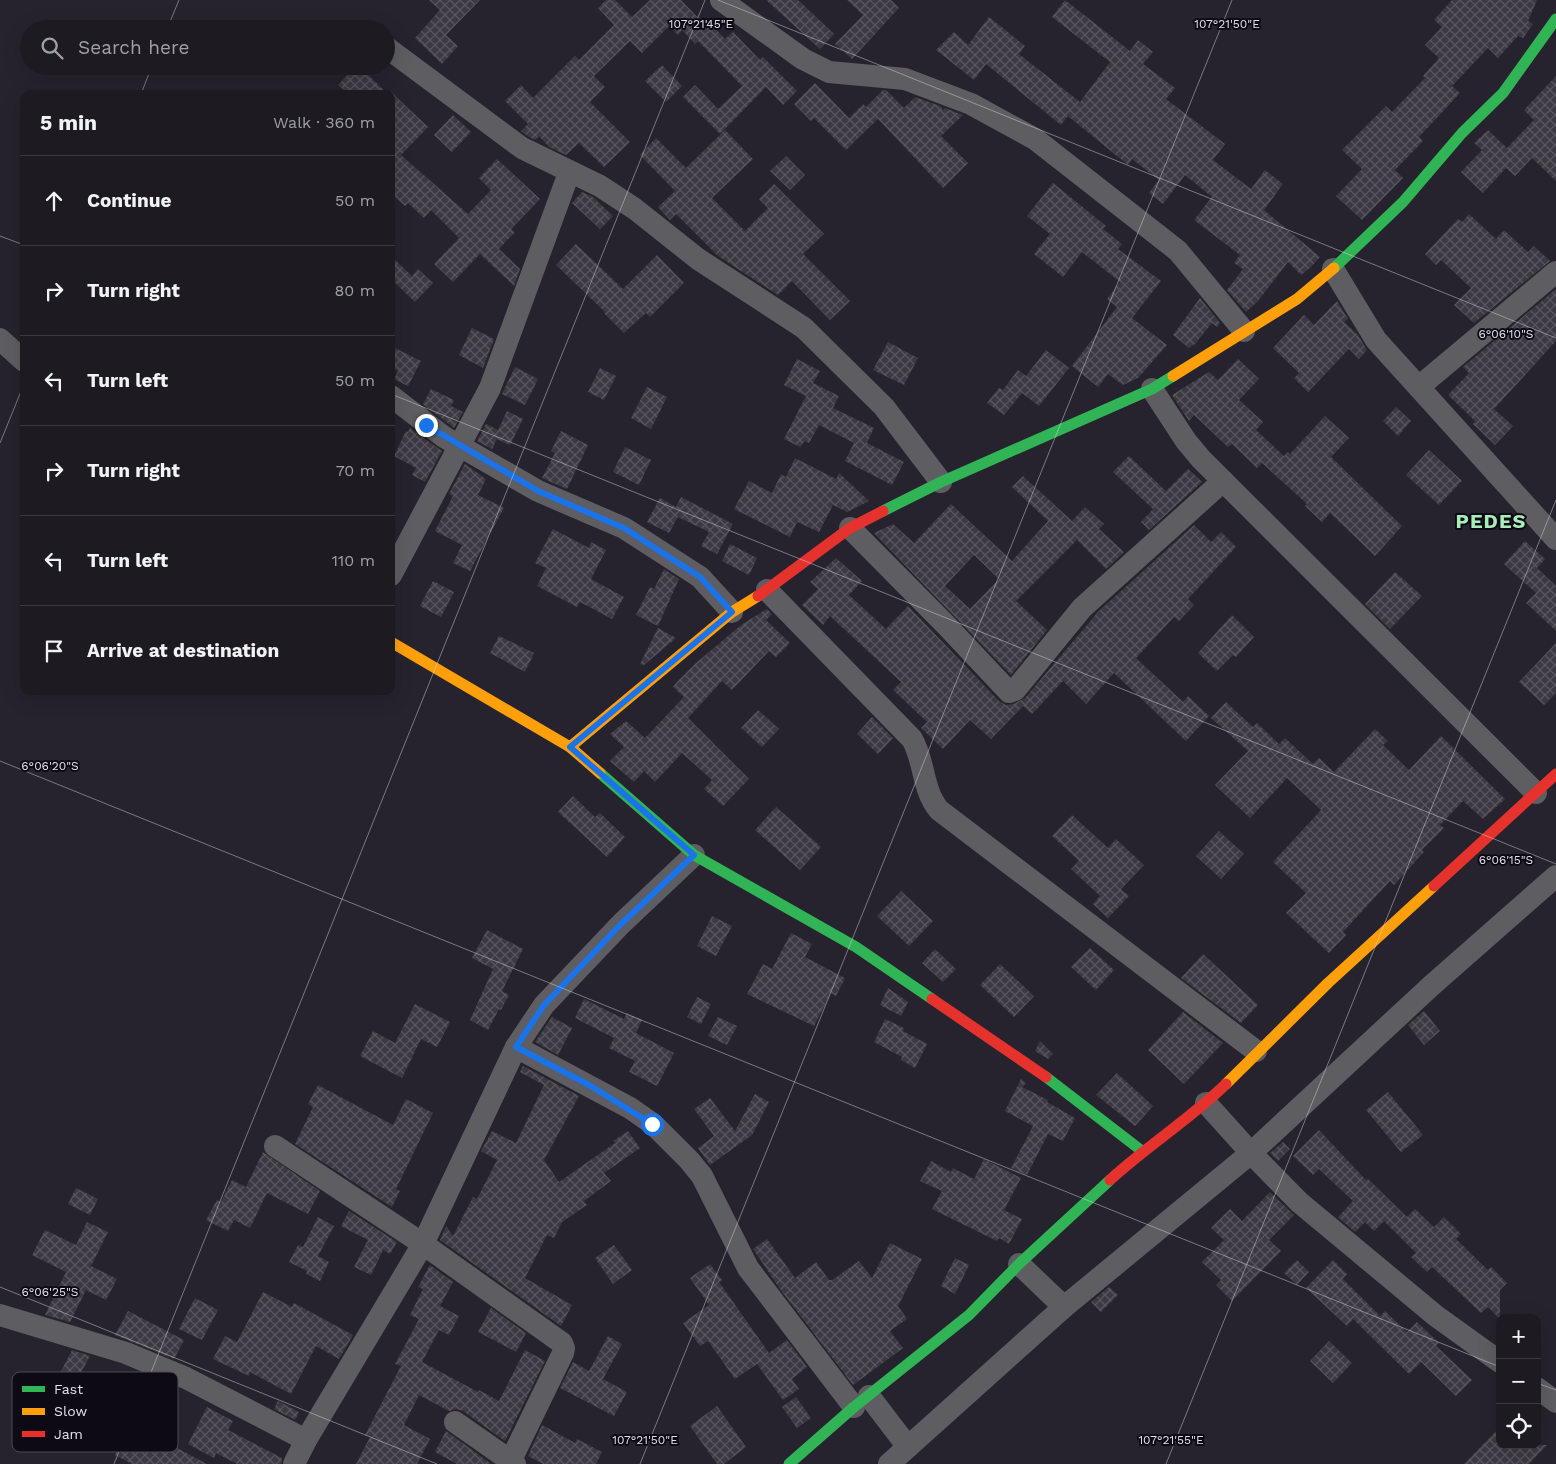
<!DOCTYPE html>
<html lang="en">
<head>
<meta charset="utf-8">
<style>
  :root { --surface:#1d1a22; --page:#2a272f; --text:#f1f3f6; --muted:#a0a1a5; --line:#3b3840 }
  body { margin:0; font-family:"Work Sans",sans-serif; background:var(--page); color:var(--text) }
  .controls { position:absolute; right:15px; bottom:15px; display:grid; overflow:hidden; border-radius:10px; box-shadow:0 5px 20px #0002 }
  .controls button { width:45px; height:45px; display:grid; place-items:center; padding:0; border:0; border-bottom:1px solid var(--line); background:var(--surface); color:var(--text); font:25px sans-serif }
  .stop { position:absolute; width:15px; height:15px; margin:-11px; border:4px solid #1a73e8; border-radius:50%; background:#fff }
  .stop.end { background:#1a73e8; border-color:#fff; box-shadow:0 1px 5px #0008 }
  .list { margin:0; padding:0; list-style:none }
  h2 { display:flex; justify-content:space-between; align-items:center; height:65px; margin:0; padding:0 20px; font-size:21px }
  h2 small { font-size:16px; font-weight:400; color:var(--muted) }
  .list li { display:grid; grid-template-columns:32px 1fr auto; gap:15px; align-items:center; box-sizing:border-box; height:90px; padding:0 20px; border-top:1px solid var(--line) }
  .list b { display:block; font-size:19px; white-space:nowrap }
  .list em { font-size:16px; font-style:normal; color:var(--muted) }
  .icon { flex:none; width:28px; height:28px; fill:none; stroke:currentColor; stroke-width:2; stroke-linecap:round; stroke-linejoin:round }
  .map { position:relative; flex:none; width:1556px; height:1464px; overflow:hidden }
  .search { position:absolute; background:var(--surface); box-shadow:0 5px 20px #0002; left:20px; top:20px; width:375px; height:55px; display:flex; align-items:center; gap:12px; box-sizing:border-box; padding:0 18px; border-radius:28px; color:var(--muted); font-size:19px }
  .panel { position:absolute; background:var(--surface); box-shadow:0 5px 20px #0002; left:20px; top:90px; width:375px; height:605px; border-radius:10px }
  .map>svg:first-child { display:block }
  .building { fill:url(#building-cross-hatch); fill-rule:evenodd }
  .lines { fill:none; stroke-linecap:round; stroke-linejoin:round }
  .street { stroke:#5e5d61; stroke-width:22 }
  .fast { stroke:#30b455; stroke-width:11 }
  .slow { stroke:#ff9f0a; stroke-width:11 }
  .jam { stroke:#e5322d; stroke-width:11 }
  .route { stroke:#1a73e8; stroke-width:6 }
  .ticks { fill:none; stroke:#e2deec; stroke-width:1; stroke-opacity:0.45 }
  .labels { text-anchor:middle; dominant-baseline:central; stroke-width:4; stroke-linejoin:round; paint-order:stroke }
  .district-label { font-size:20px; font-weight:bold; letter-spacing:1px; fill:#a8edb8; stroke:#0d0a13 }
  .key { fill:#0d0a13; stroke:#4d4a54; stroke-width:1 }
  .key-label { font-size:14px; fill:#e2deec }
  .ticks-label { font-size:12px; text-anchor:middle; fill:#e2deec; stroke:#0d0a13; stroke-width:4; stroke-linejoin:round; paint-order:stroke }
</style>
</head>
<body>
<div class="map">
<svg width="1556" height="1464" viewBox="0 0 1556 1464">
  <defs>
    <pattern id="building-cross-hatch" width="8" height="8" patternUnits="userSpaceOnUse" patternTransform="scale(1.25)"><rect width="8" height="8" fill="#3c3942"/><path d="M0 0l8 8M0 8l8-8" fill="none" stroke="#58555d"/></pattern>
  </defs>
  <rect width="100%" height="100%" fill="#27232e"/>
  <!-- building -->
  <g class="building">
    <polygon points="429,0 480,0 446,35 458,46 442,64 415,38 440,10"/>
    <polygon points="606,0 615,0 632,17 650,0 681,0 703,23 706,19 725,39 733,32 760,60 763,57 797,91 783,105 766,87 720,134 683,97 695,85 718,109 742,86 698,41 695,44 682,30 678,35 669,26 642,53 630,41 594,76 605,87 590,102 630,142 604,167 579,143 566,155 549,147 539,136 535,140 529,137 521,131 528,124 505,101 521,85 533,98 575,56 579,60 614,25 598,8"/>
    <polygon points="766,0 798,0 834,34 820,49"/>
    <polygon points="847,0 891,0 899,8 852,59 835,44 863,15"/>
    <polygon points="1065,0 1130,51 1138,40 1153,52 1143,64 1175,88 1166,99 1225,144 1213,160 1251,189 1265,170 1283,184 1264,210 1320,257 1310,268 1301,275 1288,262 1258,301 1246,312 1227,290 1243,269 1234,263 1240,255 1194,220 1212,197 1185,175 1163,204 1149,193 1159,180 1132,159 1128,165 1068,116 1061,125 986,64 974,80 936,50 954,32 968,45 989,17 1025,46 1019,54 1080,102 1110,62 1052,17"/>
    <polygon points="1452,0 1537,0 1528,21 1533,24 1523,38 1518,36 1498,58 1488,48 1452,86 1460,93 1419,137 1423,141 1395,170 1403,178 1362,220 1336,196 1362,169 1342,150 1386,106 1392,112 1425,78 1423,76 1439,58 1425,45 1442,27 1434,20"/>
    <polygon points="662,65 682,86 666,102 645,81"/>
    <polygon points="356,66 359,66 388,94 348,94 338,85"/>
    <polygon points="1556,76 1556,181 1532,158 1515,176 1506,168 1483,193 1461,172 1482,150 1474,143 1488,130 1507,148 1534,120 1524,110"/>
    <polygon points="815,83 849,118 863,104 866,107 883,90 886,90 904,108 915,97 940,106 943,110 945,108 963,115 941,136 968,163 943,188 878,119 846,150 814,118 811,121 794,104"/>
    <polygon points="391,92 428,127 401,155 468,214 491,190 479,178 497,159 540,199 511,229 515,232 499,249 520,269 514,286 480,254 453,282 434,264 459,238 431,210 424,218 408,203 405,206 391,193"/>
    <polygon points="453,115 471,132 452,152 434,135"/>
    <polygon points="725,130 753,159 712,198 745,231 768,208 759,199 774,184 824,234 803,254 850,301 830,320 792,281 778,295 718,256 676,214 670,220 658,207 675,191 640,155 656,138 686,168"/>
    <polygon points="786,156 805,175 790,190 770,171"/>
    <polygon points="1053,183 1106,226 1103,229 1122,244 1118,249 1161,281 1132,318 1167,345 1138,378 1123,385 1108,374 1098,387 1072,366 1117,307 1107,299 1120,282 1082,252 1063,277 1034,254 1050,234 1027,216"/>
    <polygon points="582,192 593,197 613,216 600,229 572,203"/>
    <polygon points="1469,214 1496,239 1504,230 1528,252 1534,246 1550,261 1474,323 1454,305 1471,288 1441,260 1436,265 1425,254 1458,219 1462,222"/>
    <polygon points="576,244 623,289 657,255 684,283 650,317 646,313 624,333 604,313 605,312 556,265"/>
    <polygon points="391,256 412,276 418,269 433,283 415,302 391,279"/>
    <polygon points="1556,289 1556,341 1494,409 1513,426 1495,445 1473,424 1475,421 1448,395 1469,373 1463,367"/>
    <polygon points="1200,298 1220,323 1217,327 1212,323 1195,344 1189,348 1173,335"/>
    <polygon points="1337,301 1348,319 1344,322 1358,335 1367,350 1359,359 1349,349 1308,392 1294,378 1299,373 1273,348 1304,315 1314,325"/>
    <polygon points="472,328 494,339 483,368 459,355"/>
    <polygon points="888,342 918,358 904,385 873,370"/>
    <polygon points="391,346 421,361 408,386 394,379 398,371 391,367"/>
    <polygon points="1046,350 1069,368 1039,406 1022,393 1004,415 987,403 999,388 1003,390 1018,370 1026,376"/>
    <polygon points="797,359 820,371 813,383 839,396 833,408 874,428 867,443 904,462 892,485 845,461 854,443 819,425 809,443 805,441 800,447 784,439 806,396 784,385"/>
    <polygon points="1238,359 1259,379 1239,400 1263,422 1256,430 1284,456 1288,452 1290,454 1325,416 1349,438 1331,457 1402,526 1375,556 1330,513 1322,522 1305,506 1307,504 1262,463 1257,468 1232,444 1228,447 1194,415 1189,421 1172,395 1209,372 1218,380"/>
    <polygon points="515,367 538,379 525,405 502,394"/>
    <polygon points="600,368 616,376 604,400 588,392"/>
    <polygon points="647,387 667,397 651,429 631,418"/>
    <polygon points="431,389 454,400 451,406 463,412 454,428 423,404"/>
    <polygon points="1396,407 1411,421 1398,436 1383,421"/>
    <polygon points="507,411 523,419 510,445 497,439 492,449 477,441 486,424 498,430"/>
    <polygon points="410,428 442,451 425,482 412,475 416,468 394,456 406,431 408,432"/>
    <polygon points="561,431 588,445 567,489 542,478 555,453 551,451"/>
    <polygon points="625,447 651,460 639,485 613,472"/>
    <polygon points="1429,450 1462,481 1439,505 1406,475"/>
    <polygon points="1129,456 1166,491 1188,469 1202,482 1149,530 1141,522 1153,509 1113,472"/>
    <polygon points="795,458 836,479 839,473 869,501 847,512 833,505 819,532 797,522 790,537 734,509 749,481 772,493 781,474 786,477"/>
    <polygon points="465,464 486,479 478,495 504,508 470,571 453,563 462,545 435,531 453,496 449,494"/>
    <path d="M1023,476L1072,521L1085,507L1104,524L1099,529L1124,552L1106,569L1077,540L1016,601L1047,630L1011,675L874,533L893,524L914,543L951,504L1012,561L1048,521L1012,487ZM974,555L999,579L970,609L945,586Z"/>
    <polygon points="681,497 733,524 717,554 701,546 709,532 678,517 669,533 647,522 660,498 676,507"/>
    <polygon points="1194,525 1211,542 1221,532 1236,547 1188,599 1194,605 1179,621 1174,617 1136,658 1183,702 1188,696 1209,716 1186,741 1114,673 1086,704 1063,681 1032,714 1023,706 991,739 970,720 943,749 921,728 927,722 893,690 901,682 830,616 823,625 802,605 818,589 810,582 836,558 862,581 849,595 886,629 908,606 999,701 1006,705 1013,704 1025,698 1098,612"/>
    <polygon points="553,529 589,548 591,542 606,550 591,579 624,597 612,619 580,602 577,607 537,586 546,568 535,563"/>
    <polygon points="1525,541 1545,559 1537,568 1556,586 1556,631 1526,603 1536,593 1504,564"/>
    <polygon points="730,544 757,558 749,575 722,561"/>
    <polygon points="664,569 679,579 658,626 636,615 650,587 654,589"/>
    <polygon points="1395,572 1422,596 1390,629 1365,604"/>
    <polygon points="433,581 454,592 441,617 420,606"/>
    <polygon points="767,609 772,614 766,620 790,643 776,657 769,651 732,690 722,681 688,718 749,779 723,806 704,789 712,780 682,753 655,782 644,771 634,782 610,761 624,747 610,734 626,721 645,738 684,697 673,687 677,682 696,663 741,625"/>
    <polygon points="1232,615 1254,637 1236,657 1233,655 1217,671 1198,653"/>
    <polygon points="658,628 676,638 644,665 640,664"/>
    <polygon points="499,636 534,653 525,672 490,653"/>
    <polygon points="1556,643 1556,693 1544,705 1519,682"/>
    <polygon points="1226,702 1253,727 1257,723 1279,744 1285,738 1313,764 1319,758 1334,772 1375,729 1388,741 1383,745 1409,770 1441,736 1505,799 1483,819 1463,801 1440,825 1444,828 1422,850 1424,852 1394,885 1390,881 1343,932 1346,935 1329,953 1286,913 1306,893 1273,862 1321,810 1287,778 1250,818 1215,785 1248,751 1211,718"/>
    <polygon points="758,710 779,729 762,747 741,728"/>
    <polygon points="872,717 893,738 878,754 857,734"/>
    <polygon points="573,796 595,817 600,813 625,837 607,857 558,812"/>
    <polygon points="776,807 821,847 800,870 755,830"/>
    <polygon points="1072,815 1108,848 1116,839 1144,865 1121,889 1129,896 1108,918 1093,904 1100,896 1071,869 1079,861 1052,836"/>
    <polygon points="1219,831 1244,854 1221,879 1196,856"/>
    <polygon points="901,891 933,921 909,946 877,916"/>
    <polygon points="712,916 732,926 716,956 697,946"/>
    <polygon points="487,930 523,949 502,991 509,995 501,1010 499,1009 488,1030 470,1020 493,969 472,958"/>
    <polygon points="791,933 812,944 805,957 845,978 836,996 831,993 814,1026 747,994 763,964 772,969"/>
    <polygon points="1090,948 1114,970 1096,990 1071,967"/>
    <polygon points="935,949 956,969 943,982 922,963"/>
    <polygon points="1203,954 1258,1005 1241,1023 1181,978"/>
    <polygon points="1000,964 1034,996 1014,1017 980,985"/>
    <polygon points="888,988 908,1002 901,1016 880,1005"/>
    <polygon points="697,997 711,1004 701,1024 687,1017"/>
    <polygon points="584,999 624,1019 627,1013 642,1020 636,1033 674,1053 657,1086 629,1072 635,1061 609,1048 614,1038 575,1018"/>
    <polygon points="415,1004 450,1022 437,1047 421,1039 402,1078 360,1056 373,1031 395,1043"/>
    <polygon points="1424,1011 1440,1031 1424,1045 1408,1025"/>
    <polygon points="1183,1012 1223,1043 1184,1084 1148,1050"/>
    <polygon points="552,1017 572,1028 558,1055 535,1042"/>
    <polygon points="718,1017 737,1026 727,1045 708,1036"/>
    <polygon points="885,1019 904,1028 903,1031 927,1044 915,1068 901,1060 902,1057 874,1042"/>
    <polygon points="1040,1041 1053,1054 1048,1059 1035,1051"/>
    <polygon points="523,1066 579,1096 544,1160 559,1182 615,1143 613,1141 628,1131 640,1148 604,1173 611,1181 584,1201 587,1205 562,1222 554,1238 547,1235 525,1278 572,1305 561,1326 440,1240 446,1226 453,1236 473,1197 477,1199 497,1160 481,1151 492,1131 516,1143 544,1085 520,1072"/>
    <polygon points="1117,1073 1153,1106 1135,1126 1096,1095"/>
    <polygon points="1021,1079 1026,1083 1022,1087 1048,1100 1047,1102 1075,1118 1063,1141 1048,1134 1027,1175 1011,1168 1033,1126 1005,1111"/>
    <polygon points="318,1085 393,1125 406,1099 433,1113 396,1189 400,1191 392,1207 295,1144 313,1107 308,1104"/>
    <polygon points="1388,1092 1423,1135 1401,1152 1366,1110"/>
    <polygon points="755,1094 769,1102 752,1135 710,1165 698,1148 714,1136 694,1109 710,1098 735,1131"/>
    <polygon points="1319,1130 1366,1180 1368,1179 1407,1217 1415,1209 1434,1227 1444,1217 1461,1234 1456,1239 1488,1270 1491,1267 1507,1283 1500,1290 1500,1319 1488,1307 1481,1313 1432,1267 1427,1272 1411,1257 1416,1253 1384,1221 1374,1231 1365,1222 1355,1232 1338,1217 1353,1201 1319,1169 1313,1175 1293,1156"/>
    <polygon points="1283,1142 1290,1149 1278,1161 1270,1153"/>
    <polygon points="263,1152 320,1191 308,1214 267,1193 250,1228 234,1220 228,1231 206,1220 217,1200 221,1202 232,1180 246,1187"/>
    <polygon points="984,1159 1021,1178 1004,1210 1022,1219 1009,1244 999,1238 997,1241 932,1209 942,1191 920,1181 931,1161 951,1172 953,1168 974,1179"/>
    <polygon points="76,1188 98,1199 90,1215 68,1204"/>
    <polygon points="1270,1192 1294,1215 1269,1240 1281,1251 1232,1301 1216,1285 1221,1280 1202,1262 1224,1240 1211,1228 1230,1209 1242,1221"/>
    <polygon points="349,1211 397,1242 390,1254 383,1250 371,1275 354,1267 368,1240 341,1226"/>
    <polygon points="318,1217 334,1226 318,1256 329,1262 320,1281 306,1274 307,1271 289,1262 298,1245 303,1247"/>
    <polygon points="87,1222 108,1232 91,1266 117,1279 106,1300 86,1290 70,1322 45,1315 66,1272 32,1255 45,1230 76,1245"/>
    <polygon points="767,1239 795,1278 816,1262 829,1280 832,1280 859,1261 872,1278 890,1243 922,1259 898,1306 907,1319 890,1331 903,1348 853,1385 780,1289 753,1249"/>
    <polygon points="614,1245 632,1270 613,1284 595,1258"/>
    <polygon points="955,1258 969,1265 955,1294 941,1286"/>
    <polygon points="1297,1260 1309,1272 1297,1285 1284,1273"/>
    <polygon points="1333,1260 1347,1274 1343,1279 1380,1316 1385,1311 1407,1332 1417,1322 1439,1343 1436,1346 1472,1380 1456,1396 1421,1362 1409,1374 1353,1319 1347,1326 1306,1288"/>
    <polygon points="710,1264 722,1280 719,1282 769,1353 787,1340 807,1367 792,1379 799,1389 783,1400 757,1364 735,1379 708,1341 700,1346 683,1323 709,1305 690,1278"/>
    <polygon points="430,1265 453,1282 440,1306 459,1316 449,1335 439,1330 422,1362 478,1392 479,1390 499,1401 525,1350 545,1361 505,1441 463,1411 456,1409 449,1411 419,1395 404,1425 430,1439 417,1464 356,1464 370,1437 365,1435 401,1366 395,1364 419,1319 410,1315 423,1289 418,1287"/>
    <polygon points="1109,1287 1118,1295 1101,1312 1091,1302"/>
    <polygon points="263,1292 292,1307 294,1303 353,1335 339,1359 316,1346 291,1394 250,1372 249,1376 213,1359 225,1336 237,1342"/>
    <polygon points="195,1298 218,1310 202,1340 179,1329"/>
    <polygon points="491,1308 526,1333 516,1352 478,1332"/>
    <polygon points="128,1311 184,1340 174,1359 115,1335"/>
    <polygon points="608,1336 622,1344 603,1379 627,1392 614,1416 560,1388 573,1362 589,1371"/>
    <polygon points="1329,1341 1352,1363 1333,1383 1310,1361"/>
    <polygon points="72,1350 90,1356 70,1393 54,1385"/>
    <polygon points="136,1371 162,1382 161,1385 167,1388 150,1419 119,1403"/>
    <polygon points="796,1397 811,1418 797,1428 782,1407"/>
    <polygon points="278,1401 299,1412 295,1420 274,1409"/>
    <polygon points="717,1406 746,1447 724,1464 717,1464 690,1426"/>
    <polygon points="207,1407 233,1421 228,1430 282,1458 281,1464 237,1464 216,1453 214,1458 188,1444"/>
    <polygon points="132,1424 207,1464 132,1464 115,1455"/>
    <polygon points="542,1425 575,1443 577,1439 602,1452 596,1464 543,1464 528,1456"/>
    <polygon points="1500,1427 1500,1445 1547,1445 1529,1464 1464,1464"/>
    <polygon points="446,1431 490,1463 490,1464 457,1464 435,1452"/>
  </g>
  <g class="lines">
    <!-- street -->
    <g class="street">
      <polyline points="721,0 803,59 829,72 905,79 971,104 1035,139 1178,251 1244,331"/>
      <polyline points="386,47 522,148 600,186 635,209 698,259 804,328 884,407 941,482"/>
      <polyline points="1333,269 1376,340 1556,539"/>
      <polyline points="0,339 24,361"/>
      <polyline points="1420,386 1556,272"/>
      <polyline points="1152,389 1186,441 1201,459 1536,793"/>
      <polyline points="391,396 444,437 538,491 624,528 700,577 732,612"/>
      <polyline points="850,528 946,625 1009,692 1015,690 1082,608 1223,481"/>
      <polyline points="391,575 490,388 569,173"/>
      <path d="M767,590L912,739C925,761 922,790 939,810L1256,1051"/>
      <polyline points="516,1047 630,1108 653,1124 689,1160 702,1176 748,1268 854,1407"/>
      <polyline points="1206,1103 1251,1153 1299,1202 1436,1316 1500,1362"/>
      <polyline points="275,1146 423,1244 562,1343 564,1348 563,1353 509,1464"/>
      <polyline points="1019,1264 1064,1307"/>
      <polyline points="0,1315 126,1353 186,1378 306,1440"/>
      <polyline points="1537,1388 1556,1402"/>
      <polyline points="869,1396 908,1447"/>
      <polyline points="455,1422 515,1464"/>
      <polyline points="294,1464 306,1440 423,1244 516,1047 544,1005 621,924 694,855"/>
      <polyline points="889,1464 1064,1307 1251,1153 1431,986 1556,876"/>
    </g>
    <!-- fast -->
    <g class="fast">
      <polyline points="1334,268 1403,202 1462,133 1503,93 1556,19"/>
      <polyline points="883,511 941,482 1152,389 1173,376"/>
      <polyline points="600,773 694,855 856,947 932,999"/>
      <polyline points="1046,1077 1142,1151"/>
      <polyline points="789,1464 854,1407 969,1315 1019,1264 1110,1180"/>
    </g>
    <!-- slow -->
    <g class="slow">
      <polyline points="1173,376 1297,299 1334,268"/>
      <polyline points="391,642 570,747 600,773"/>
      <polyline points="570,747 732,612 758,596"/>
      <polyline points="1226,1084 1328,983 1434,886"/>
    </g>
    <!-- jam -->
    <g class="jam">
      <polyline points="758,596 850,528 883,511"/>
      <polyline points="1434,886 1556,774"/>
      <polyline points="932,999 1046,1077"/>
      <path d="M1110,1180C1147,1146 1190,1119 1226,1084"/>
    </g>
  </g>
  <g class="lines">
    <!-- route -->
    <polyline class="route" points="426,425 538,491 624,528 700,577 732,612 570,747 694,855 621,924 544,1005 516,1047 589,1085 652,1124"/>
  </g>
  <!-- ticks -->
  <path class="ticks" d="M718,0L1556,338M167,29L179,0M141,94L152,66M0,236L24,245M391,394L1556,864M0,443L24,384M0,761L1500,1367M0,1287L437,1464M1537,1383L1556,1390M114,1464L705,0M640,1464L1232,0M1166,1464L1556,500"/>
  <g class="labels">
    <!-- district labels -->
    <g class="district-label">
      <text x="1491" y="521">PEDES</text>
    </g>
  </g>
  <!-- legend -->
  <rect x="12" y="1372" width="166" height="80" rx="8" class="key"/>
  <rect x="22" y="1386" width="23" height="6" fill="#30b455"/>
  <rect x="22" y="1408" width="23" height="7" fill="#ff9f0a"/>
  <rect x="22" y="1431" width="23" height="6" fill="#e5322d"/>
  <g class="key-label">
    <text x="54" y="1394">Fast</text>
    <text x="54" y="1416">Slow</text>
    <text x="54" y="1439">Jam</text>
  </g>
  <g class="ticks-label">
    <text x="701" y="28">107°21'45"E</text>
    <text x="1227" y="28">107°21'50"E</text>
    <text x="1506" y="338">6°06'10"S</text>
    <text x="50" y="770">6°06'20"S</text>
    <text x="1506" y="864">6°06'15"S</text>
    <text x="50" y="1296">6°06'25"S</text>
    <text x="645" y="1444">107°21'50"E</text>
    <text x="1171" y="1444">107°21'55"E</text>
  </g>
</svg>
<div class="controls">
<button>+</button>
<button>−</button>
<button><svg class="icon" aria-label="locate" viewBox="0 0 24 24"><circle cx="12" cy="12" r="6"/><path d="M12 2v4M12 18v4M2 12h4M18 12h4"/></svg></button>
</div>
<div class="stop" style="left:652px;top:1124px"></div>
<div class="stop end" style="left:426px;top:425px"></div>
<div class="search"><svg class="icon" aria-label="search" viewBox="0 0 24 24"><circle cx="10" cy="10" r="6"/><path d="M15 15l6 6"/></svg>Search here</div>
<section class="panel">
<h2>5 min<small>Walk · 360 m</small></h2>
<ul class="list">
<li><svg class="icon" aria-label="ahead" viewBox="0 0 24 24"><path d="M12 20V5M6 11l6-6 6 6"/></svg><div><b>Continue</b></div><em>50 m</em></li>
<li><svg class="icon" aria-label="right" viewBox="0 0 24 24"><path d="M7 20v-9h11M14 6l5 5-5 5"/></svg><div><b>Turn right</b></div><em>80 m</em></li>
<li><svg class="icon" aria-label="left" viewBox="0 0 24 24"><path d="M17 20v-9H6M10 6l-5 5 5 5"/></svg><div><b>Turn left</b></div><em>50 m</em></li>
<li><svg class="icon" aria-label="right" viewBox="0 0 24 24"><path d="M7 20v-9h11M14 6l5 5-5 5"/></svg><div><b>Turn right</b></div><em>70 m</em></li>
<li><svg class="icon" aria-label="left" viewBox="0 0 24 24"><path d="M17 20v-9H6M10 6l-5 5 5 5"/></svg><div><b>Turn left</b></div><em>110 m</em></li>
<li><svg class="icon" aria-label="arrive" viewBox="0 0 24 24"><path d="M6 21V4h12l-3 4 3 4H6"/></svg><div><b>Arrive at destination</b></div></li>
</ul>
</section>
</div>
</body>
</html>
